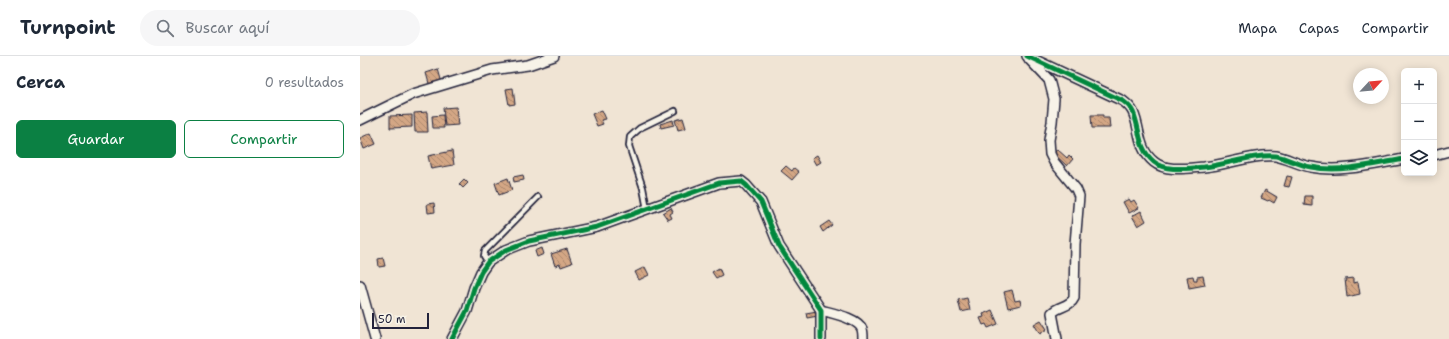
<!DOCTYPE html>
<html lang="es">
<head>
<meta charset="utf-8">
<style>
  :root { --surface:#fff; --page:#f6f6f7; --text:#1f2937; --muted:#747a83; --line:#e0e1e3; --accent:#0b8043 }
  body { margin:0; font-family:"Shantell Sans",sans-serif; background:var(--page); color:var(--text) }
  .controls { position:absolute; right:12px; top:12px; display:grid; overflow:hidden; border-radius:6px; box-shadow:0 2px 10px #0003 }
  .controls button { width:36px; height:36px; display:grid; place-items:center; padding:0; border:0; border-bottom:1px solid var(--line); background:var(--surface); color:var(--text); font:20px sans-serif }
  .compass { position:absolute; left:993px; top:12px; width:36px; height:36px; border-radius:50%; background:var(--surface); box-shadow:0 2px 10px #0003; rotate:64deg }
  .scale { position:absolute; left:12px; bottom:10px; width:57px; box-sizing:border-box; padding-left:4px; border:2px solid #22223b; border-top:0; font-size:11px; line-height:14px; white-space:nowrap; color:#22223b; -webkit-text-stroke:3px #f7f3e8; paint-order:stroke }
  .list { margin:0; padding:0; list-style:none }
  h2 { display:flex; justify-content:space-between; align-items:center; height:52px; margin:0; padding:0 16px; font-size:17px }
  h2 small { font-size:13px; font-weight:400; color:var(--muted) }
  .actions { display:flex; gap:8px; padding:12px 16px }
  .actions a { flex:1; padding:9px 0; border:1px solid var(--accent); border-radius:6px; text-align:center; font-size:14px; color:var(--accent) }
  .actions .main { background:var(--accent); color:#fff }
  .icon { flex:none; width:22px; height:22px; fill:none; stroke:currentColor; stroke-width:2; stroke-linecap:round; stroke-linejoin:round }
  .map { position:relative; flex:none; width:1089px; height:283px; overflow:hidden }
  header { display:flex; align-items:center; gap:24px; box-sizing:border-box; height:56px; padding:0 20px; background:var(--surface); border-bottom:1px solid var(--line) }
  header strong { font-size:19px }
  nav { display:flex; gap:22px; margin-inline-start:auto; font-size:14px }
  .search { width:280px; height:36px; background:var(--page); display:flex; align-items:center; gap:10px; box-sizing:border-box; padding:0 14px; border-radius:22px; color:var(--muted); font-size:15px }
  main { display:flex }
  aside { flex:1; background:var(--surface) }
  .map>svg:first-child { display:block }
  .building { fill:url(#building-back-hatch); stroke:#22223b }
  .lines { fill:none; stroke-linecap:round; stroke-linejoin:round }
  .lane-casing { stroke:#22223b; stroke-width:8 }
  .street-casing { stroke:#22223b; stroke-width:12 }
  .lane { stroke:#f7f3e8; stroke-width:4.5 }
  .street { stroke:#f7f3e8; stroke-width:9 }
  .cycleway-casing { stroke:#f7f3e8; stroke-width:8 }
  .cycleway { stroke:#00873e; stroke-width:5 }
</style>
</head>
<body>
<header>
<strong>Turnpoint</strong>
<div class="search"><svg class="icon" aria-label="search" viewBox="0 0 24 24"><circle cx="10" cy="10" r="6"/><path d="M15 15l6 6"/></svg>Buscar aquí</div>
<nav><a>Mapa</a><a>Capas</a><a>Compartir</a></nav>
</header>
<main>
<aside>
<h2>Cerca<small>0 resultados</small></h2>
<ul class="list">
</ul>
<div class="actions"><a class="main">Guardar</a><a>Compartir</a></div>
</aside>
<div class="map">
<svg width="1089" height="283" viewBox="0 0 1089 283">
  <defs>
    <pattern id="building-back-hatch" width="6" height="6" patternUnits="userSpaceOnUse"><rect width="6" height="6" fill="#d4a785"/><path d="M-1 5l2 2M0 0l6 6M5-1l2 2" fill="none" stroke="#ac886e"/></pattern>
  </defs>
  <rect width="100%" height="100%" fill="#f0e4d4"/>
  <filter id="ink" filterUnits="userSpaceOnUse"><feTurbulence type="fractalNoise" baseFrequency=".025" numOctaves="2"/><feDisplacementMap in="SourceGraphic" scale="8" xChannelSelector="R" yChannelSelector="G"/><feConvolveMatrix kernelMatrix="1 2 1 2 8 2 1 2 1" color-interpolation-filters="sRGB"/></filter>
  <g filter="url(#ink)">
    <!-- building -->
    <g class="building">
      <polygon points="78,13 82,27 70,31 66,17"/>
      <polygon points="153,32 155,48 149,49 146,33"/>
      <polygon points="96,51 98,69 85,70 83,52"/>
      <polygon points="242,54 246,63 241,64 243,68 237,70 232,58"/>
      <polygon points="67,56 68,76 55,76 54,57"/>
      <polygon points="52,59 52,71 30,72 30,60"/>
      <polygon points="83,59 84,72 73,72 72,60"/>
      <polygon points="731,59 743,59 743,62 749,62 750,72 732,72"/>
      <polygon points="323,62 326,72 318,74 315,64"/>
      <polygon points="313,64 314,69 301,72 300,68"/>
      <polygon points="11,77 16,88 4,93 0,82"/>
      <polygon points="697,93 707,102 709,99 713,103 707,110 694,98"/>
      <polygon points="92,95 94,109 71,113 68,100"/>
      <polygon points="457,99 461,106 456,109 452,102"/>
      <polygon points="426,110 432,115 434,112 439,116 432,124 421,115"/>
      <polygon points="163,119 164,124 154,126 153,121"/>
      <polygon points="927,120 932,121 929,131 924,130"/>
      <polygon points="148,122 152,134 139,139 135,127"/>
      <polygon points="104,123 108,127 103,132 99,128"/>
      <polygon points="905,134 917,141 914,147 909,144 908,145 901,142"/>
      <polygon points="945,140 952,140 952,150 944,149"/>
      <polygon points="769,143 771,146 774,144 779,152 769,157 763,146"/>
      <polygon points="74,147 75,156 68,157 67,148"/>
      <polygon points="311,152 313,156 310,158 312,162 308,164 303,157"/>
      <polygon points="781,155 786,165 778,170 772,160"/>
      <polygon points="469,165 472,169 463,176 460,171"/>
      <polygon points="182,192 184,198 177,201 175,195"/>
      <polygon points="207,193 212,207 201,211 200,208 195,210 191,198"/>
      <polygon points="23,202 25,210 19,211 18,203"/>
      <polygon points="285,211 289,219 279,224 275,216"/>
      <polygon points="359,212 362,219 356,222 352,216"/>
      <polygon points="833,220 834,224 837,224 837,221 843,220 845,229 829,232 827,221"/>
      <polygon points="993,222 993,227 998,226 1000,238 987,241 985,223"/>
      <polygon points="652,234 655,245 660,244 661,249 648,252 644,236"/>
      <polygon points="607,242 610,254 601,256 598,244"/>
      <polygon points="632,254 638,268 628,272 626,268 623,269 620,262 624,261 623,258"/>
      <polygon points="457,255 458,260 447,262 446,257"/>
      <polygon points="681,264 687,273 680,278 674,268"/>
    </g>
    <g class="lines">
      <defs>
        <g id="lane">
          <polyline points="287,153 283,132 269,90 270,81 280,72 315,55"/>
          <polyline points="128,206 124,200 125,195 178,141"/>
        </g>
        <g id="street">
          <path d="M667,0L763,45C767,48 771,52 773,56C781,74 777,92 794,106C806,116 828,112 844,111C867,109 892,98 916,100C927,102 939,109 951,111C980,117 1015,108 1044,103"/>
          <path d="M669,3L689,24L694,43L692,66L689,84L690,98L694,106L716,133L719,140L715,188L714,242C710,251 698,250 692,257L697,283"/>
          <polyline points="0,64 53,38 132,14 168,9 194,0"/>
          <polyline points="1074,99 1089,95"/>
          <polyline points="0,229 15,283"/>
          <path d="M461,254C471,257 498,262 502,273C503,276 503,280 503,283"/>
          <polyline points="92,283 107,255 114,232 121,216 128,206 146,194 169,185 237,171 359,127 381,125 386,129 401,146 419,190 461,254 461,283"/>
        </g>
      </defs>
      <!-- lane casing -->
      <use href="#lane" class="lane-casing"/>
      <!-- street casing -->
      <use href="#street" class="street-casing"/>
      <!-- lane -->
      <use href="#lane" class="lane"/>
      <!-- street -->
      <use href="#street" class="street"/>
      <defs>
        <g id="cycleway">
          <path d="M667,0L763,45C767,48 771,52 773,56C781,74 777,92 794,106C806,116 828,112 844,111C867,109 892,98 916,100C927,102 939,109 951,111C980,117 1015,108 1044,103"/>
          <polyline points="92,283 107,255 114,232 121,216 128,206 146,194 169,185 237,171 359,127 381,125 386,129 401,146 419,190 461,254 461,283"/>
        </g>
      </defs>
      <!-- cycleway casing -->
      <use href="#cycleway" class="cycleway-casing"/>
      <!-- cycleway -->
      <use href="#cycleway" class="cycleway"/>
    </g>
  </g>
</svg>
<div class="controls">
<button>+</button>
<button>−</button>
<button><svg class="icon" aria-label="layers" viewBox="0 0 24 24"><path d="M12 4l9 5-9 5-9-5zM3 14l9 5 9-5"/></svg></button>
</div>
<svg class="compass" viewBox="-18 -18 36 36"><path d="M0-13l5 13h-10z" fill="#e53935"/><path d="M0 13l5-13h-10z" fill="#747a83"/></svg>
<div class="scale">50 m</div>
</div>
</main>
</body>
</html>
